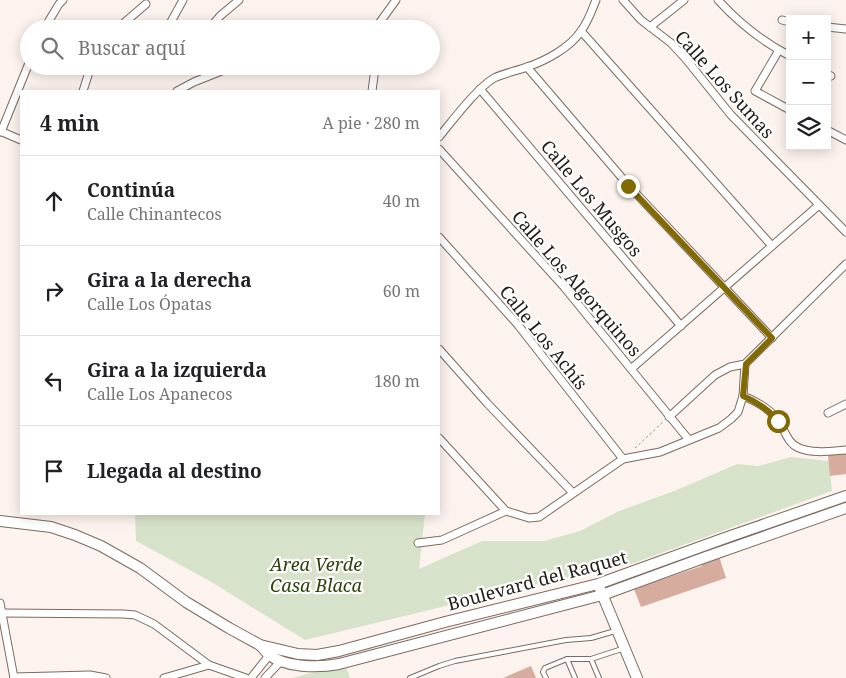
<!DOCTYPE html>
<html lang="es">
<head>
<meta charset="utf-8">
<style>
  :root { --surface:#fff; --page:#f2f2f2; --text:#202124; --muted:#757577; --line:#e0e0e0 }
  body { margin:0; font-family:"Noto Serif",serif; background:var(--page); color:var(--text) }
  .controls { position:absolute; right:15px; top:15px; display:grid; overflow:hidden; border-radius:0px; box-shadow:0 2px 12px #0003 }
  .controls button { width:45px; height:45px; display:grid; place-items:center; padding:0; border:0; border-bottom:1px solid var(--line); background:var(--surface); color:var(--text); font:25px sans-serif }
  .stop { position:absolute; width:15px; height:15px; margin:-11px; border:4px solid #816a03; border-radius:50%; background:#fff }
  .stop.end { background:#816a03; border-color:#fff; box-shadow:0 1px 5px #0008 }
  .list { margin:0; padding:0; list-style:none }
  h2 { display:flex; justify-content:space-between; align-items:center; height:65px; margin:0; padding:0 20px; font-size:21px }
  h2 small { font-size:16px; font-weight:400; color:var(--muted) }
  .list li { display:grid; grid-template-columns:32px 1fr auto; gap:15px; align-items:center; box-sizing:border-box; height:90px; padding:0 20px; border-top:1px solid var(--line) }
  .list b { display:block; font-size:19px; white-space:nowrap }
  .list p { margin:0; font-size:16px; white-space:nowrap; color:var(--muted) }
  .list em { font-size:16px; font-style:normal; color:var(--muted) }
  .icon { flex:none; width:28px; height:28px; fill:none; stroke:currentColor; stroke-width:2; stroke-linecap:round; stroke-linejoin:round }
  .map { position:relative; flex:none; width:846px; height:678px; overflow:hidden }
  .search { position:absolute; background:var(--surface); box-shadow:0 2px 12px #0003; left:20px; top:20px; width:420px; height:55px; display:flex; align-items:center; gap:12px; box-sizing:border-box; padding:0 18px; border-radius:28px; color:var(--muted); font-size:19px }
  .panel { position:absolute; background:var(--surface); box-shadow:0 2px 12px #0003; left:20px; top:90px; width:420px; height:425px; border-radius:0px }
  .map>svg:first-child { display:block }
  .green { fill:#d7e2cb }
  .building { fill:#d5ac9e }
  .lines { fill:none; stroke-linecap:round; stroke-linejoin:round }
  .lane-casing { stroke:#7d695f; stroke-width:6 }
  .street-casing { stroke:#7d695f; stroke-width:9 }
  .secondary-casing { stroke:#7d695f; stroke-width:12 }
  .path { stroke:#99908b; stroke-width:1; stroke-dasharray:2.5 2.5; stroke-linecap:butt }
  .lane { stroke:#fff; stroke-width:4 }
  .street { stroke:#fff; stroke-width:7 }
  .secondary { stroke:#fff; stroke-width:10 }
  .route { stroke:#816a03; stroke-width:6 }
  .labels { text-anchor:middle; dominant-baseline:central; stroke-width:4.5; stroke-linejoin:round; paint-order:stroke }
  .street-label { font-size:18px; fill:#231b17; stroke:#fff }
  .park-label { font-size:18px; font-style:italic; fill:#2e420b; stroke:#fff }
</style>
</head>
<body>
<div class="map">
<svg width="846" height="678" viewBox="0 0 846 678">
  <rect width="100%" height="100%" fill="#fdf3ee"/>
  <!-- green -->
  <g class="green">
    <polygon points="791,457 829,461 832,491 628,565 524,587 305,640 208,580 136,541 135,514 425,514 419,569 482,541 544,541 580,531 619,511 677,490 737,464 758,466"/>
    <polygon points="345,664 350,678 292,678"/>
  </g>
  <!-- building -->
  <g class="building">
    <polygon points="846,453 846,474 830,476 828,455"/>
    <polygon points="719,556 726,578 641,607 634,589 702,566 701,562"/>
    <polygon points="531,666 536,678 503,678"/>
  </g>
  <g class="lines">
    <defs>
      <g id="lane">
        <polyline points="567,659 575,678"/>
        <polyline points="591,659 599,678"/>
        <polyline points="410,678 439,666 455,661 566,640 591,638 615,631"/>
        <polyline points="546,678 543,672 545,668 567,659 591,659 625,648"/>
      </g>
      <g id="street">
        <polyline points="623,0 641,20 671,43 685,58 731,115 846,232"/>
        <path d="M718,0C739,23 761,41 790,56"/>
        <polyline points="782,20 790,22"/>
        <polyline points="650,27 684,0"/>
        <polyline points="827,27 846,29"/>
        <polyline points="44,29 59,4 63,0"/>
        <polyline points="117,29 146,4"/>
        <polyline points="167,29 183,0"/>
        <polyline points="209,29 220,16 239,0"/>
        <polyline points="375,29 396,0"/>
        <polyline points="581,31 772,246"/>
        <polyline points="779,50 755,91 790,110"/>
        <polyline points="527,67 629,186 772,338"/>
        <polyline points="827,74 831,76"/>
        <polyline points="480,89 681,326"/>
        <polyline points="83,91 91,66"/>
        <polyline points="177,91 194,82 234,66"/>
        <polyline points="372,91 374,76 373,66"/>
        <polyline points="827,130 846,140"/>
        <polyline points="0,131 21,140"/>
        <polyline points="1,132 29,63"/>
        <path d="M439,137C453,120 476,89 494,78C505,73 516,71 527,67C545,61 570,48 581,31C588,22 592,10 596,0"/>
        <polyline points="439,149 564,287 689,440"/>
        <polyline points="439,237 518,325 623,459"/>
        <polyline points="439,349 487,403 573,493"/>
        <polyline points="631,369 819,205"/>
        <path d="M743,396C756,401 769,408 778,420C785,430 787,443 799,448C813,454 831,451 846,450"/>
        <polyline points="828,413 846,404"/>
        <polyline points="669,417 715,375 730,367 745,364 846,264"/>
        <polyline points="439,438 506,511"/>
        <polyline points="418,543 442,540 506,511 529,518 539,517 623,459 660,452 719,428 731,419 738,412 743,396 745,364"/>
        <polyline points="0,603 14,678"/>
        <polyline points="2,613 123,614 135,615 154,624 209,665 246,678"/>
        <polyline points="14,677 90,675 106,678"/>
        <polyline points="164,678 209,665"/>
        <polyline points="251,678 271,653"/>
        <polyline points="265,678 281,661"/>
      </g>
      <g id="secondary">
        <polyline points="0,521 51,527 75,535 101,546 140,568 186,602 229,628 260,645 298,654 317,655 339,651 445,622 598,584 725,538 846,496"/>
        <polyline points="600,589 637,678"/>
        <path d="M260,645C263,648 265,651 268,654C285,668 318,668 339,664L602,595L706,557L846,508"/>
      </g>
    </defs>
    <!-- lane casing -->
    <use href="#lane" class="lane-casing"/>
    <!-- street casing -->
    <use href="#street" class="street-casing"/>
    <!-- secondary casing -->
    <use href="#secondary" class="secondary-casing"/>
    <!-- path -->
    <polyline class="path" points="635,448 663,422"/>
    <!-- lane -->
    <use href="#lane" class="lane"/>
    <!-- street -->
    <use href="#street" class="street"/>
    <!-- secondary -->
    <use href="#secondary" class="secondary"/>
  </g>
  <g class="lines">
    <!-- route -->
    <path class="route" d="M628,186L772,338L746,364L743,396C757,402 768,409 778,421"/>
  </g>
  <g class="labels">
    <!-- street labels -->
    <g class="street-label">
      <text transform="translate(725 84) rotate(48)">Calle Los Sumas</text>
      <text transform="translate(592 198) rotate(50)">Calle Los Musgos</text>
      <text transform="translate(577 283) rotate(49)">Calle Los Algorquinos</text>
      <text transform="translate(544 337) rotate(51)">Calle Los Achís</text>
      <text transform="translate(537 580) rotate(-15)">Boulevard del Raquet</text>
    </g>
    <!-- park labels -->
    <g class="park-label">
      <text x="316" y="564">Area Verde<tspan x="316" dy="21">Casa Blaca</tspan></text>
    </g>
  </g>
</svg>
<div class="controls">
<button>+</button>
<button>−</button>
<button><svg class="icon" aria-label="layers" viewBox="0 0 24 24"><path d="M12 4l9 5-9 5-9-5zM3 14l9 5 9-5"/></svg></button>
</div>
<div class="stop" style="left:778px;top:421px"></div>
<div class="stop end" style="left:628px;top:186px"></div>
<div class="search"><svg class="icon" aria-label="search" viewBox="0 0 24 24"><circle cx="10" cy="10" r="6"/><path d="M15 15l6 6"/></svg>Buscar aquí</div>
<section class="panel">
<h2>4 min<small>A pie · 280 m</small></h2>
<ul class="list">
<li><svg class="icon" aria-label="ahead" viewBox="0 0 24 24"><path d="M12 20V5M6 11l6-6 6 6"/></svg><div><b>Continúa</b><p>Calle Chinantecos</p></div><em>40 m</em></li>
<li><svg class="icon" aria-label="right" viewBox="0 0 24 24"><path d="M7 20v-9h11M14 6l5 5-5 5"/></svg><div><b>Gira a la derecha</b><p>Calle Los Ópatas</p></div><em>60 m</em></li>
<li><svg class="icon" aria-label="left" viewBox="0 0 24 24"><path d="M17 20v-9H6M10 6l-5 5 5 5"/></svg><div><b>Gira a la izquierda</b><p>Calle Los Apanecos</p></div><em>180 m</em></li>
<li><svg class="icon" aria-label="arrive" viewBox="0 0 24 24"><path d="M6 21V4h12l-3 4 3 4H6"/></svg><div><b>Llegada al destino</b></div></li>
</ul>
</section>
</div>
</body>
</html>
